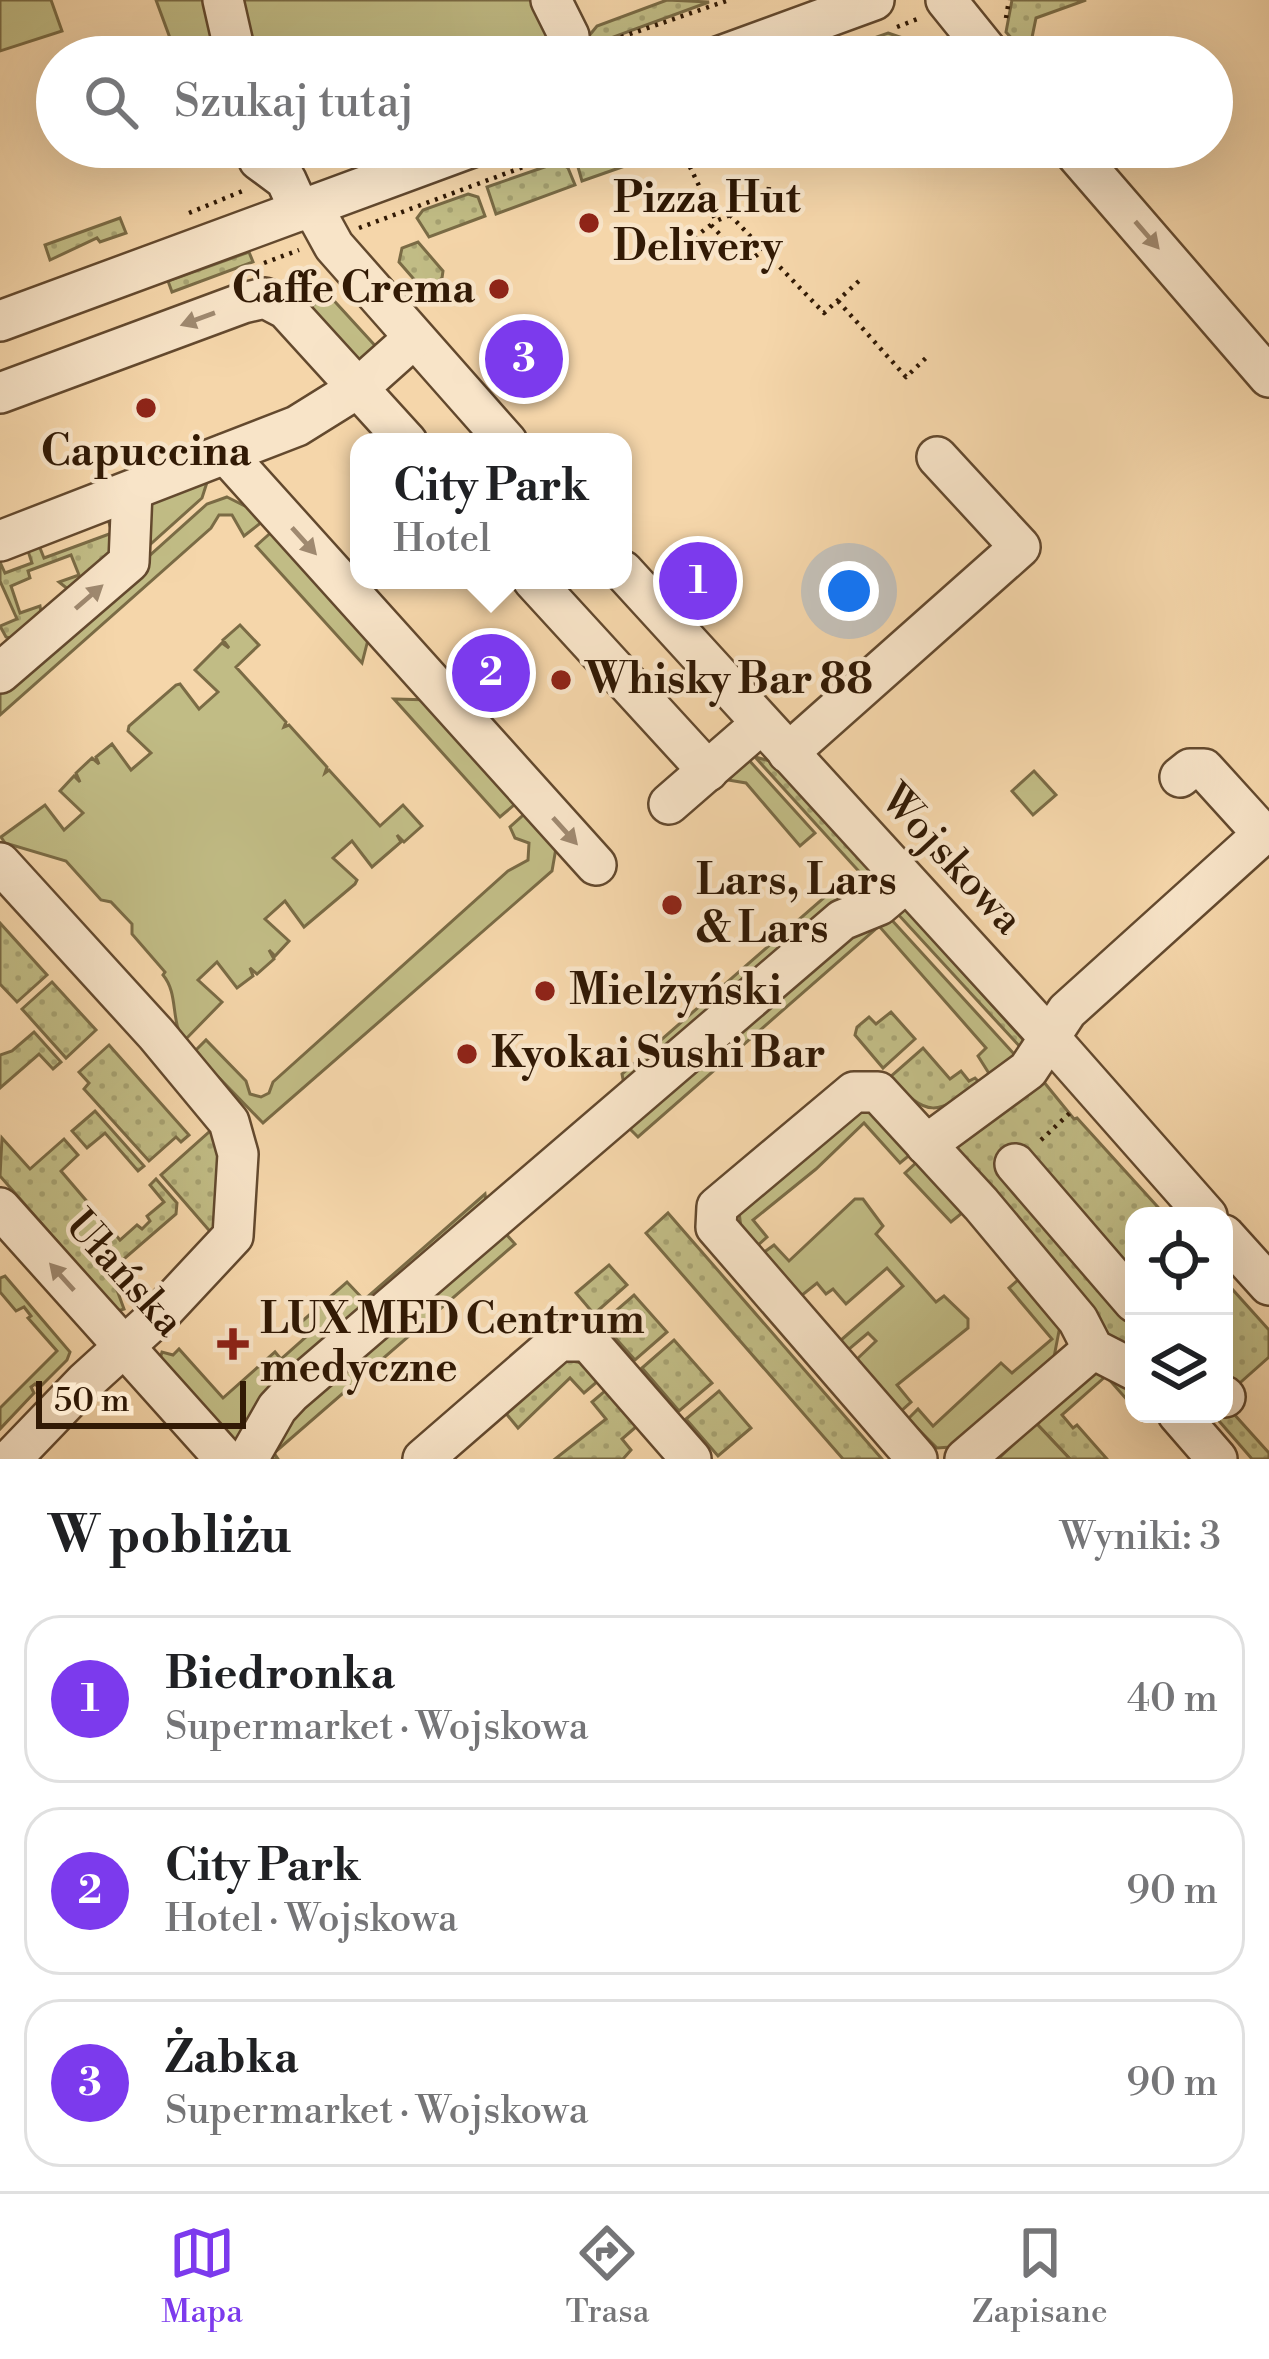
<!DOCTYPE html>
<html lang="pl">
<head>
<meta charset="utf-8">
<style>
  :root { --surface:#fff; --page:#f2f2f2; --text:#202124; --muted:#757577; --line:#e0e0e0; --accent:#7c3aed }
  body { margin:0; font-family:"Libre Bodoni",serif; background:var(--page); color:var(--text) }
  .controls { position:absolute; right:36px; bottom:36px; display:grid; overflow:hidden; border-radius:24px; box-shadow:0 12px 48px #0002 }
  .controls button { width:108px; height:108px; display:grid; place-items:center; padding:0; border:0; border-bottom:3px solid var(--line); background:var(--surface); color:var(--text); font:60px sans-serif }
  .scale { position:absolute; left:36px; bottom:30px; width:210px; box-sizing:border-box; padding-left:12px; border:6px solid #321a05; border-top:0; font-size:33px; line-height:42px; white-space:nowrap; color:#321a05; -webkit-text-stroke:9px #f8e4c8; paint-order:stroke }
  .you { position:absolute; left:849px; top:591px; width:42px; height:42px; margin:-30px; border:9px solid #fff; border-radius:50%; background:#1a73e8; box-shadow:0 0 0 18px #1a73e833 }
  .badge { display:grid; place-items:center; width:78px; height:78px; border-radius:50%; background:var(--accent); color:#fff; font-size:39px; font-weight:700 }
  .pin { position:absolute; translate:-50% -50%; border:6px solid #fff; box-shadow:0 3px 12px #0006 }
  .popup { position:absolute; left:350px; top:433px; width:282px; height:156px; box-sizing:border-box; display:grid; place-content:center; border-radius:24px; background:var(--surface); filter:drop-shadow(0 3px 9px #0005); font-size:39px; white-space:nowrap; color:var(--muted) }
  .popup b { font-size:45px; color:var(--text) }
  .popup::after { content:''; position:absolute; left:50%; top:100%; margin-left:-24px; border:24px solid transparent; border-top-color:var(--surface) }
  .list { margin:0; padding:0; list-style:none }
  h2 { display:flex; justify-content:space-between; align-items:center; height:156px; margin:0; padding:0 48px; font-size:51px }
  h2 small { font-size:39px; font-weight:400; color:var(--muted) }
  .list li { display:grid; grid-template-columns:78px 1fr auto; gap:36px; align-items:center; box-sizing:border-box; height:168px; margin:0 24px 24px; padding:0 24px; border:3px solid var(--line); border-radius:36px }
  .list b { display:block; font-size:45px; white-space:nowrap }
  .list p { margin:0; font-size:39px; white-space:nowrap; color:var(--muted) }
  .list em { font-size:39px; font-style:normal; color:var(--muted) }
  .icon { flex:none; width:66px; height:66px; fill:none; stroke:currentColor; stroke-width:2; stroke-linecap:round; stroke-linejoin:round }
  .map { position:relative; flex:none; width:1269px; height:1459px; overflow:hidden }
  .search { position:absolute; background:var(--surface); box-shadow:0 12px 48px #0002; left:36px; right:36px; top:36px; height:132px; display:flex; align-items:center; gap:30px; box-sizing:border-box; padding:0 42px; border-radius:66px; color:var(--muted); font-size:45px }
  .sheet { height:732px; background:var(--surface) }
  nav { display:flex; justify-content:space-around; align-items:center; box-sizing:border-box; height:168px; border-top:3px solid var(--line); background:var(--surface); font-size:33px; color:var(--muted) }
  nav a { display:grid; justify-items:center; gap:6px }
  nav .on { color:var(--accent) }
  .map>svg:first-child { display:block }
  .grass { fill:url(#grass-dots); stroke:#7a6b45; stroke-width:3 }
  .green { fill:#c1bc85; stroke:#7a6b45; stroke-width:3 }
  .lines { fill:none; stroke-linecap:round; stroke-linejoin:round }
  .minor-casing { stroke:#63492e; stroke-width:44 }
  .path { stroke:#321a05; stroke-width:4.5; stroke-dasharray:3 6; stroke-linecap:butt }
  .minor { stroke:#f8e4c8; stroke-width:39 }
  .oneway { fill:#9f8970 }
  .poi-dot { fill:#8f2418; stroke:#f8e4c8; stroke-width:4.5 }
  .labels { text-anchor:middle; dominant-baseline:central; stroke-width:9; stroke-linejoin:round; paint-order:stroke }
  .poi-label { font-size:42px; font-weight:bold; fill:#321a05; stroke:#f8e4c8; text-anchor:start }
  .street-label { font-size:42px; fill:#321a05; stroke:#f8e4c8 }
</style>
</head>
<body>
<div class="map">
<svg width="1269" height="1459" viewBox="0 0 1269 1459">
  <defs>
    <pattern id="grass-dots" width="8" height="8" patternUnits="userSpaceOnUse" patternTransform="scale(3)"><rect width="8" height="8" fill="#c1bc85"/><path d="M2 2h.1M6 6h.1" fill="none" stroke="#a6a171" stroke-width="1.8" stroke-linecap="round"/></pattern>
  </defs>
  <rect width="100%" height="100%" fill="#f5d6aa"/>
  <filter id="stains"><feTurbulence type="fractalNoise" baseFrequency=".00167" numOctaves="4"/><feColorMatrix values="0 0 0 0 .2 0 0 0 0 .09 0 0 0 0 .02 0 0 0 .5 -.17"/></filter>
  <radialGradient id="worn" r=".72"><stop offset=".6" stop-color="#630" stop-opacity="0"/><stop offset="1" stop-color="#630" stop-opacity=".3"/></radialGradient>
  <!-- grass -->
  <g class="grass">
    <polygon points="667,0 709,2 592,45 588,37 597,26"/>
    <polygon points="1012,0 1086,0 1036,18 1028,57 1006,32"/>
    <polygon points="888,33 941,51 925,57 820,57"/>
    <polygon points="595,147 604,147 622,167 582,181 576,160 582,152"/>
    <polygon points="559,162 568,168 575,185 496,214 487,187"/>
    <polygon points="468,194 478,197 485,216 429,237 417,218 423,210"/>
    <polygon points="120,218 126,233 100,242 97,238 50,260 45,245"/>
    <polygon points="418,242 443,271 442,278 425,292 399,262 402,248"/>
    <polygon points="249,252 253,262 172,292 168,281"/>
    <polygon points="106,512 112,514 121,545 69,590 59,582 79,575 71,555 28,571 30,578 11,586 20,613 40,606 41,612 13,639 6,637 0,626 17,619 0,581 0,562 5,573 32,563 25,542 36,538 44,558 112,533"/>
    <polygon points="755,757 774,762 881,882 874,888"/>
    <polygon points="902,905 1027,1044 1022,1049 895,911"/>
    <polygon points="0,923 47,975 17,1002 0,984"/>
    <polygon points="52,982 96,1030 66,1058 22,1009"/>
    <polygon points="891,1012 915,1039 883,1068 855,1035 857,1027 869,1017 876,1024"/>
    <polygon points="34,1032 61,1062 53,1069 39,1054 0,1088 0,1055 12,1051"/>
    <polygon points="109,1045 189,1135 181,1142 176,1137 149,1161 84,1089 89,1083 79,1072"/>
    <path d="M923,1048L950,1079L961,1071L969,1081L975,1078L981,1084C936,1115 928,1119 890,1077Z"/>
    <polygon points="1039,1076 1074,1119 1077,1118 1166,1216 1134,1216 1134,1354 1110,1343 948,1148"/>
    <polygon points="95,1111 144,1166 138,1171 105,1133 87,1148 72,1131"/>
    <polygon points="217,1125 221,1130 214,1236 161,1175"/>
    <polygon points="2,1138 30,1169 64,1139 78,1155 61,1171 120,1240 137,1225 142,1229 150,1221 147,1216 164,1202 150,1185 156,1179 177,1203 176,1214 110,1271 124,1309 118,1311 0,1176"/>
    <polygon points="668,1213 882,1459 843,1459 646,1233"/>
    <polygon points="609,1265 627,1285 594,1314 576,1293"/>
    <polygon points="1224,1280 1269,1330 1269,1357 1224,1397"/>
    <polygon points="634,1295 667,1332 635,1360 602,1323"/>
    <polygon points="674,1340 712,1383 679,1411 642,1368"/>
    <polygon points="566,1360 583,1363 598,1381 584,1393 570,1378 518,1428 504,1411"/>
    <polygon points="1091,1369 1134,1388 1134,1398 1129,1402 1106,1376 1062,1415 1073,1428 1077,1425 1107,1459 1070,1459 1036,1423 998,1459 980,1459"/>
    <polygon points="606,1390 637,1426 622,1439 631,1450 623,1459 555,1459 606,1419 592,1402"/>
    <polygon points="719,1391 751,1428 718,1456 686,1419"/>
    <polygon points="1224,1403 1269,1453 1269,1459 1252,1459 1213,1414 1224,1414"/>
  </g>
  <!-- green -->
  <g class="green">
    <polygon points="0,0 51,0 62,31 0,51"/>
    <polygon points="156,0 544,0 557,56 525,53 514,57 177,57"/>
    <polygon points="327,293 380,351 355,363 303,314"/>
    <polygon points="209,476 202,498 134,559 141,505"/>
    <polygon points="227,497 245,506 256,506 267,518 244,536 232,515 219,515 211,528 0,715 0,690 207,504"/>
    <polygon points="276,528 370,632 362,663 256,546"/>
    <path d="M240,625L259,645L236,667L286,722L284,727L289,725L327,767L325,773L329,770L380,826L403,805L422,826L404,842L397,835L401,842L372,867L352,841L333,858L357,880L355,884L304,927L285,901L265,919L289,941L275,956L269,950L274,959L257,974L250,968L253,976L237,988L217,962L198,980L222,1002L184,1041C170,1021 179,994 163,975L165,972L132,934V924L111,902L101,900L66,861L5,843L1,837L45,805L64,830L83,813L60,791L74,776L80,782L76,773L92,758L99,764L96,757L112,744L131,770L151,753L128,731L129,726L176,685L180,684L199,709L218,692L195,670L222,643L229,648L223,640Z"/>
    <polygon points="394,699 432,700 521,799 500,817"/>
    <polygon points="747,758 815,833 800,846 746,783 728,780"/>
    <polygon points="1034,771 1056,795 1033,815 1012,791"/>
    <polygon points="530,809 556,848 552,871 263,1123 194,1052 206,1040 246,1081 250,1094 261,1097 269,1093 273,1082 508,871 528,860 529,843 515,838 510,827"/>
    <polygon points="851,874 867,891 626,1095 622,1074"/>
    <polygon points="889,917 1015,1055 990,1075 978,1056 986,1048 879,926 638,1137 627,1126 844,927"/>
    <polygon points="866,1108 911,1154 900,1163 864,1123 816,1169 753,1220 767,1237 757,1246 741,1228 739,1212 850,1110"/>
    <polygon points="917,1162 962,1213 951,1222 905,1173"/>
    <polygon points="485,1194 488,1216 243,1453 160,1359 162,1352 173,1355 179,1349 223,1398 275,1352 281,1359 308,1335 299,1324 347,1282 364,1300"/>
    <polygon points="855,1199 863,1199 883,1226 876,1234 936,1302 944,1296 968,1319 968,1328 897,1385 911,1402 901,1411 856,1360 876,1341 868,1333 848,1350 840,1341 903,1286 887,1268 846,1304 833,1289 826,1294 817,1283 801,1296 763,1253 774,1245 789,1261"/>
    <polygon points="505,1233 515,1244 274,1453 278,1459 271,1459 264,1451 268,1436"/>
    <polygon points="5,1276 70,1352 67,1360 39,1388 35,1384 31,1387 34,1393 0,1429 0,1408 57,1351 28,1318 31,1316 24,1307 16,1311 0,1292 0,1278"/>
    <polygon points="1019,1279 1060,1326 1054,1357 951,1447 937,1448 908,1419 918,1409 933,1426 1001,1363 1012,1373 1052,1339 1009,1288"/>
    <polygon points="1036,1423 1070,1459 998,1459"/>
  </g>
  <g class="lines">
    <defs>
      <g id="minor">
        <polyline points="223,0 236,57"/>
        <polyline points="551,0 569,36 570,57"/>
        <polyline points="946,0 992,57"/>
        <polyline points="718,57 874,0"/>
        <polyline points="256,147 259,160 286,180 300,211"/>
        <polyline points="1070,147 1269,377"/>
        <polyline points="312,206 334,246 507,442"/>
        <polyline points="0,321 472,147"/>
        <polyline points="0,393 243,303 265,298 286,309 407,442"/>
        <polyline points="226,454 596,865"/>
        <polyline points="0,541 297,426 358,388 414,338"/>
        <polyline points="623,571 1049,1037 1207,1216"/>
        <polyline points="533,580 708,771"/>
        <polyline points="0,673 129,562 132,491"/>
        <polyline points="788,753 1020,547 937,457"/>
        <polyline points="669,804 761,724"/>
        <polyline points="0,863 156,1034 229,1122 238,1154 233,1236 162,1312 85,1382 11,1459"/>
        <polyline points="926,1145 1028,1070 1067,1011 1263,834 1204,769 1190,769 1180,777"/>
        <polyline points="1015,1164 1134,1302"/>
        <polyline points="0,1208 225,1459"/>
        <polyline points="1224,1235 1269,1285"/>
        <polyline points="1224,1396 1225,1397"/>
        <polyline points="1178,1414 1217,1459"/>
        <polyline points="248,1459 277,1408 291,1393 842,920 879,905 905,883"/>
        <polyline points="423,1459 559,1341 588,1341 691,1459"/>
        <polyline points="917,1459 716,1227 717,1207 854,1092 878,1092 981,1204 1078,1320 1093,1349 1134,1370"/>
        <polyline points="965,1459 1093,1349"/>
      </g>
    </defs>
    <!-- minor casing -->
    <use href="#minor" class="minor-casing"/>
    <!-- path -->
    <g class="path">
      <polyline points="1006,18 1009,0"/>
      <polyline points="897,27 920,18"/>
      <polyline points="604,43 729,0"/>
      <polyline points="671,147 690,167 716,221 768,199 769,186"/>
      <polyline points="189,213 245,190"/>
      <polyline points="730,215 824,313 860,280"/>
      <polyline points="711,225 747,263 762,251"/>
      <polyline points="359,228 577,147"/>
      <polyline points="673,254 712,224"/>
      <polyline points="264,263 299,250"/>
      <polyline points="838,301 906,377 929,355"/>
      <polyline points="1041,1140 1072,1111"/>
    </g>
    <!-- minor -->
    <use href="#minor" class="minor"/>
  </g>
  <!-- one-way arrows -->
  <defs><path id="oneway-solid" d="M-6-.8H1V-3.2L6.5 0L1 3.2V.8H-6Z" transform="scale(3)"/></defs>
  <g class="oneway">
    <use href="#oneway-solid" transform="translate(1147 235) rotate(49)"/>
    <use href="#oneway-solid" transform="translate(198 319) rotate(160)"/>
    <use href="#oneway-solid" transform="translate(304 541) rotate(48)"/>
    <use href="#oneway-solid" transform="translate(89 597) rotate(-41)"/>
    <use href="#oneway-solid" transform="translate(565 831) rotate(48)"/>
    <use href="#oneway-solid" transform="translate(62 1277) rotate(-132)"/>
  </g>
  <!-- markers -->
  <g class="poi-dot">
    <circle cx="589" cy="223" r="12"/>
    <circle cx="499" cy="289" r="12"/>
    <circle cx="146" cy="408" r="12"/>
    <circle cx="561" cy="680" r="12"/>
    <circle cx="672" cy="905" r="12"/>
    <circle cx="545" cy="991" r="12"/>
    <circle cx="467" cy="1054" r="12"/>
    <path d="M227 1326h12v12h12v12h-12v12h-12v-12h-12v-12h12z"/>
  </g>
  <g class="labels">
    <!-- poi labels -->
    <g class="poi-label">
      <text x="613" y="199">Pizza Hut<tspan x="613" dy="48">Delivery</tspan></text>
      <text x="475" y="289" text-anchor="end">Caffe Crema</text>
      <text x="146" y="452" text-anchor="middle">Capuccina</text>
      <text x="585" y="680">Whisky Bar 88</text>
      <text x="696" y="881">Lars, Lars<tspan x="696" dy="48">&amp; Lars</tspan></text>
      <text x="569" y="991">Mielżyński</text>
      <text x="491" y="1054">Kyokai Sushi Bar</text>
      <text x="260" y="1320">LUX MED Centrum<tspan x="260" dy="48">medyczne</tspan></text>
    </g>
    <!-- street labels -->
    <g class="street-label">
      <text transform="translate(951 860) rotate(47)">Wojskowa</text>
      <text transform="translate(124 1274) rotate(48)">Ułańska</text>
    </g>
  </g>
  <rect width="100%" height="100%" filter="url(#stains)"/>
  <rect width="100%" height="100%" fill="url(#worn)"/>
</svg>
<div class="controls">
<button><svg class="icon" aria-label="locate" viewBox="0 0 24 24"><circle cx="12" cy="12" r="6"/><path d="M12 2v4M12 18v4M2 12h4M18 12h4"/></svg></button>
<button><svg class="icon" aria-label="layers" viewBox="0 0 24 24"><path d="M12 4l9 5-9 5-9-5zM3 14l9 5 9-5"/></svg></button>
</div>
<div class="scale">50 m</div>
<div class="you"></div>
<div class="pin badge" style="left:698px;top:581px">1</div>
<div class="pin badge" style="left:491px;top:673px">2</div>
<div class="popup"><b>City Park</b>Hotel</div>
<div class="pin badge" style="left:524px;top:359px">3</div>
<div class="search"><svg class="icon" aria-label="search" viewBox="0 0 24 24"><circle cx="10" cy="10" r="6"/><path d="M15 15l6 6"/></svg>Szukaj tutaj</div>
</div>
<section class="sheet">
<h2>W pobliżu<small>Wyniki: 3</small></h2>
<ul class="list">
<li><span class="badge">1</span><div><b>Biedronka</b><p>Supermarket · Wojskowa</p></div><em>40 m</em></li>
<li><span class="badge">2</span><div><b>City Park</b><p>Hotel · Wojskowa</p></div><em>90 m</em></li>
<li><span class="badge">3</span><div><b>Żabka</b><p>Supermarket · Wojskowa</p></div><em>90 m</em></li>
</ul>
</section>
<nav>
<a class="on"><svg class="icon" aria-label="map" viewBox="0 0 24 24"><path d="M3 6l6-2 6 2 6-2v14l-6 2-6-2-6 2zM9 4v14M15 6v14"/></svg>Mapa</a>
<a><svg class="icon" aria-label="directions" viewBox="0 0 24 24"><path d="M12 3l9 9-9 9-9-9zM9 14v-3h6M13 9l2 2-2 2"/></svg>Trasa</a>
<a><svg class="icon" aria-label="saved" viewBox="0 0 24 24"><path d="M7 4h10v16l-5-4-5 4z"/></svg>Zapisane</a>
</nav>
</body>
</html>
